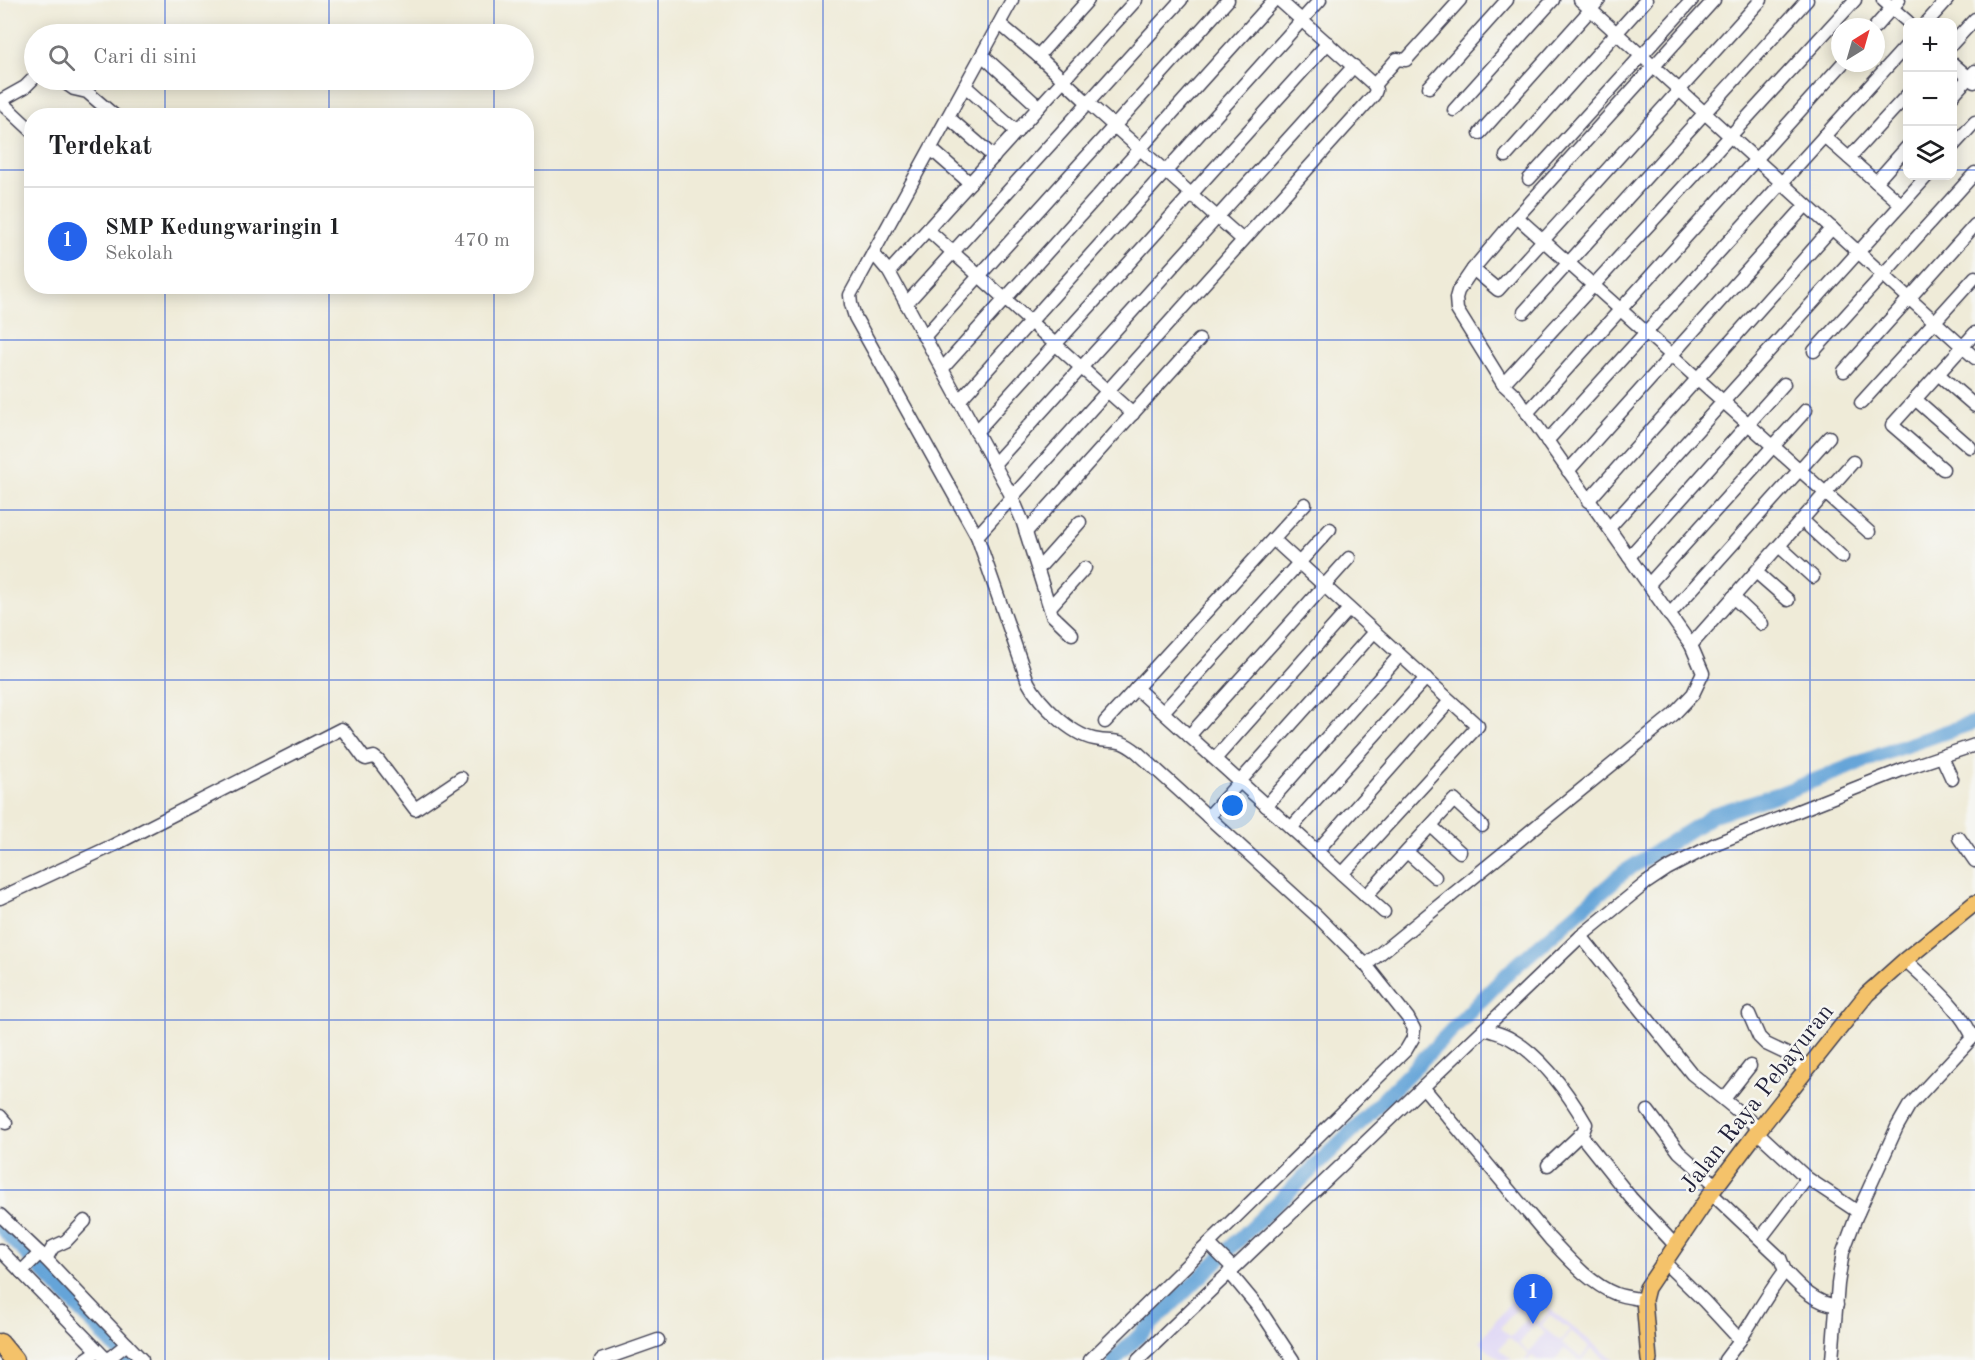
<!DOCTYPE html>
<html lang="id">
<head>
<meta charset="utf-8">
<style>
  :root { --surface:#fff; --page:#f6f6f6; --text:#202124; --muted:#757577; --line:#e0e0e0; --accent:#2563eb }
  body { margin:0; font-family:"Old Standard TT",serif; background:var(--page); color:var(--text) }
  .controls { position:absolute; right:18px; top:18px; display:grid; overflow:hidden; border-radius:12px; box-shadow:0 3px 15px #0003 }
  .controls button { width:54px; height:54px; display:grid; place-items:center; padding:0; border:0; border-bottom:2px solid var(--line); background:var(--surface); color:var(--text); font:30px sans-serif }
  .compass { position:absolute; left:1831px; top:18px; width:54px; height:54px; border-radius:50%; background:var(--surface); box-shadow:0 3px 15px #0003; rotate:37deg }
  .you { position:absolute; left:1233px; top:806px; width:21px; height:21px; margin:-15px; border:4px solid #fff; border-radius:50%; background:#1a73e8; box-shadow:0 0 0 9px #1a73e833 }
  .badge { display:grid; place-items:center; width:39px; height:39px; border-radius:50%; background:var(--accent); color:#fff; font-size:20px; font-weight:700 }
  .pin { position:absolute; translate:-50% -50px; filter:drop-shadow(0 2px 3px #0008) }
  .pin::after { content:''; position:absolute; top:32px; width:21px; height:18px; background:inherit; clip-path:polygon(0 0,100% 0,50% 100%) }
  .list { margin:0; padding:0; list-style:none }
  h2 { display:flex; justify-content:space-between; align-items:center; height:78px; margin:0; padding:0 24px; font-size:26px }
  h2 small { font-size:20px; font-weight:400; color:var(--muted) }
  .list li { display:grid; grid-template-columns:39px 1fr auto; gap:18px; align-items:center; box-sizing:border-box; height:108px; padding:0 24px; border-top:2px solid var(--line) }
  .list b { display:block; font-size:22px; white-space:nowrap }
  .list p { margin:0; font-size:20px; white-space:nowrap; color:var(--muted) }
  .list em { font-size:20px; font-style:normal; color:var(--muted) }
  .icon { flex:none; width:33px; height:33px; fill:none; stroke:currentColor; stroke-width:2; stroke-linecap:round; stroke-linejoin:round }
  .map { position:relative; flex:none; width:1975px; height:1360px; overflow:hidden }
  .search { position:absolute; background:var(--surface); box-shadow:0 3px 15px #0003; left:24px; top:24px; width:510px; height:66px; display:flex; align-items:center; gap:15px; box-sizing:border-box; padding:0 21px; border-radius:33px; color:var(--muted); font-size:22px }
  .panel { position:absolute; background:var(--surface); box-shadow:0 3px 15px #0003; left:24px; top:108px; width:510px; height:186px; border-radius:24px }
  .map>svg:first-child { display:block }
  .built { fill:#ded5f6; fill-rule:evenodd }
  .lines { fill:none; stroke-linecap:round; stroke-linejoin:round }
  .river { stroke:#65a4d8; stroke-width:15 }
  .minor-casing { stroke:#414053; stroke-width:15 }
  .major-casing { stroke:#414053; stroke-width:18 }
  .highway-casing { stroke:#414053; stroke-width:21 }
  .minor { stroke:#fff; stroke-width:12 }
  .major { stroke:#f4c26a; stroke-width:15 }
  .highway { stroke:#f4c26a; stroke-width:18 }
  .grid { fill:none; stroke:#1d4ed8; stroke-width:1.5; stroke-opacity:0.55 }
  .labels { text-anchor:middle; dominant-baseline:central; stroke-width:5; stroke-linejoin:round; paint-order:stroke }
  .street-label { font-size:24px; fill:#22223b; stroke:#f6f6f2 }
</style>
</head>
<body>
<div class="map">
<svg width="1975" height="1360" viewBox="0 0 1975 1360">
  <rect width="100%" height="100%" fill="#f6f6f2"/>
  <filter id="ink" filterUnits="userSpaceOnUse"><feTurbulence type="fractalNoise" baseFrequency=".0167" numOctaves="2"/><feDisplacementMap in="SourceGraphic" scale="12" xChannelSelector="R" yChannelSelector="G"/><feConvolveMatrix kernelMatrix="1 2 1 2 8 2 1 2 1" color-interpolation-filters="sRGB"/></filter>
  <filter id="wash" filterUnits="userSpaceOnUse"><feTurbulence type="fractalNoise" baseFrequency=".008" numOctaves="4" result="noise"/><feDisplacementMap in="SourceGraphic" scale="24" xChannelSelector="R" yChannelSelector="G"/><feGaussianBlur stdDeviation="1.35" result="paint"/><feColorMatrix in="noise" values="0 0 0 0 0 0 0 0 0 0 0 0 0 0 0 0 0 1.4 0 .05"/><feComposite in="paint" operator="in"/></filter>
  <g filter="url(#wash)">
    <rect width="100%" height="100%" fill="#efebd8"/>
    <!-- built -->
    <path class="built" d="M1522,1287L1614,1360H1606L1592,1349L1582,1360H1576L1577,1358L1564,1349L1555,1360H1537L1532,1356L1528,1360H1525L1529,1355L1509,1338L1499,1349L1512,1360H1501L1479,1342ZM1528,1295L1549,1312L1540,1323L1519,1307ZM1517,1309L1528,1318L1511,1337L1500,1328ZM1550,1315L1570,1330L1560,1341L1541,1326ZM1535,1324L1545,1333L1529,1352L1519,1344ZM1571,1331L1590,1347L1581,1358L1562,1343Z"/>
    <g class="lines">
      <!-- river -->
      <g class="river">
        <polyline points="0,1226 128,1360"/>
        <polyline points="1114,1360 1355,1128 1510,971 1624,872 1715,814 1779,794 1896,749 1975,722"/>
      </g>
    </g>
  </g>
  <g filter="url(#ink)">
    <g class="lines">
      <defs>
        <g id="minor">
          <path d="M1012,0L850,295L851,304L855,317L977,536L1028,682C1039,703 1070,734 1094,739C1116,744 1116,736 1137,752L1317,916L1366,965L1408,1018L1414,1029L1413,1038L1406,1050L1090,1360"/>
          <polyline points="1279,0 1374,85"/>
          <polyline points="1580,0 1975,358"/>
          <polyline points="1883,0 1908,22"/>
          <polyline points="1927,22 1947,0"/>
          <polyline points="1000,24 1038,56 1088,103 1243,240"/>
          <polyline points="1875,27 1899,0"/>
          <polyline points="1952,44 1975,19"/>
          <polyline points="982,55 1039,107"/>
          <polyline points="1038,56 1088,0"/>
          <polyline points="1952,63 1974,82"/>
          <polyline points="61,80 74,89 87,92 115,116"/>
          <polyline points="965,86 1017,132"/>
          <polyline points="1429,87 1507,0"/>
          <polyline points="1952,96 1975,71"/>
          <polyline points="0,101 32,131"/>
          <polyline points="0,101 25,87 34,78"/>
          <polyline points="1454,110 1553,0"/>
          <polyline points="948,117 994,157"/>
          <polyline points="1480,133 1599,0"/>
          <polyline points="1824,136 1901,204"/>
          <polyline points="1952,147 1975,122"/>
          <polyline points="931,149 970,183"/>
          <polyline points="1506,156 1646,0"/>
          <polyline points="1849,158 1908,94"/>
          <polyline points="1529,179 1692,0"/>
          <polyline points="1876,182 1908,146"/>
          <polyline points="1517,217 1869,532"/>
          <polyline points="928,230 1133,414"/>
          <polyline points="873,253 889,272 1012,497 1022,520 1052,615 1072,634"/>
          <polyline points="1473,269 1498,290 1761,0"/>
          <polyline points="889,272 1136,0"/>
          <polyline points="906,304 1181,0"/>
          <polyline points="1524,312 1807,0"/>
          <polyline points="924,337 1228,0"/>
          <polyline points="1814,351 1975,173"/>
          <polyline points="943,368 1274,0"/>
          <polyline points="1844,371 1975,225"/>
          <polyline points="1938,374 1975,406"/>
          <polyline points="1503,384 1457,310 1456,298 1458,291 1473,269 1517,217 1714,0"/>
          <polyline points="1915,399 1970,447"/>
          <polyline points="959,401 1320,0"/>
          <polyline points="1861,403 1975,277"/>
          <polyline points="1527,413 1843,63"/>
          <polyline points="976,432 1328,43"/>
          <polyline points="1547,441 1908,44"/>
          <polyline points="995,463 1354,66"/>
          <polyline points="1943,469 1892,425 1975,333"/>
          <polyline points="1568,471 1806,205"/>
          <polyline points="1588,501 1832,228"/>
          <polyline points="1802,520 1842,557"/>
          <polyline points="1609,528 1927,176"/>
          <polyline points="1026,532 1199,340"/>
          <polyline points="977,536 1374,95 1376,90 1374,85 1397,59 1406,60 1460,0"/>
          <polyline points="1273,539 1478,726 1342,874"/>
          <polyline points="1779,546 1813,577"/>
          <polyline points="1629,557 1784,384"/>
          <polyline points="1038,569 1080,522"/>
          <polyline points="1756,572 1788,600"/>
          <polyline points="1649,584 1806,410"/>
          <polyline points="1733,597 1762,624"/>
          <polyline points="1050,607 1085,568"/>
          <polyline points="1669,615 1829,437"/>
          <polyline points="1691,645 1853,462"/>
          <polyline points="1136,688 1384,912"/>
          <polyline points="1163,712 1330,529"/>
          <polyline points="1105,722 1305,504"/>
          <polyline points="1189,736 1349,558"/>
          <polyline points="1942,757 1952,779"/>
          <polyline points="1215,759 1349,609"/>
          <polyline points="1266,806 1400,655"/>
          <polyline points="1208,817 1374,632"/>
          <polyline points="1431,826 1460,852"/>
          <polyline points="1291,828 1426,678"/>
          <polyline points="1959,838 1975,861"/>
          <polyline points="1317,851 1450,701"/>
          <polyline points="1407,852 1435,877"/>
          <polyline points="1366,896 1454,800 1482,826"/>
          <polyline points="0,898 114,845 341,729 344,731 364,758 366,759 374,757 378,760 415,809 461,778"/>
          <polyline points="1581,936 1692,1074 1760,1129"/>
          <path d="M1905,960C1931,984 1957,1005 1973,1037"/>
          <polyline points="1366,965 1673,715 1693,694 1703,673 1691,645 1515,395 1503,384 1855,0"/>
          <polyline points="1749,1014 1759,1037 1766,1044 1787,1054 1805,1070"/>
          <path d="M1485,1029C1493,1032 1504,1034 1511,1039C1543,1057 1568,1093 1586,1124L1583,1132L1548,1165"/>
          <path d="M1423,1087L1550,1239C1568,1258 1590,1284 1616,1294C1625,1297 1635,1298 1644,1300"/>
          <polyline points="1724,1099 1750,1066"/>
          <polyline points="1648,1111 1679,1152 1717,1186"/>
          <polyline points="0,1116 6,1123"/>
          <polyline points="1757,1132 1807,1178 1858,1212"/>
          <polyline points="1580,1134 1631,1198 1675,1245"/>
          <polyline points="0,1215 46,1259 142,1360"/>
          <polyline points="1761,1238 1807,1178"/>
          <polyline points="1209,1244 1233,1268"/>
          <polyline points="0,1250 107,1360"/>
          <polyline points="46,1259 53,1247 66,1241 85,1221"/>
          <path d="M1663,1261L1704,1301L1740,1340C1755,1317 1768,1293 1785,1271L1780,1258L1711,1193"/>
          <path d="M1785,1271C1798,1285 1816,1305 1837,1305"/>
          <polyline points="21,1272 40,1253"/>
          <polyline points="1229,1272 1258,1307 1293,1360"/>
          <polyline points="85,1360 98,1351"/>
          <polyline points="107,1360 127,1344"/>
          <polyline points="601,1360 658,1340"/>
          <polyline points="1138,1360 1581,936 1646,883 1667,869 1717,843 1904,769 1975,745"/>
          <polyline points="1725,1360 1740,1340"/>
          <polyline points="1832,1360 1838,1284 1843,1252 1856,1217 1897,1127 1909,1106 1975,1035"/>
        </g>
        <polyline id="major" points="1649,1360 1644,1300 1647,1288 1711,1193 1757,1132 1867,994 1905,960 1975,903"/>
        <polyline id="highway" points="0,1343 14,1360"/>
      </defs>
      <!-- minor casing -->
      <use href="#minor" class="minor-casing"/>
      <!-- major casing -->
      <use href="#major" class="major-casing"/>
      <!-- highway casing -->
      <use href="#highway" class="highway-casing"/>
      <!-- minor -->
      <use href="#minor" class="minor"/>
      <!-- major -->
      <use href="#major" class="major"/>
      <!-- highway -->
      <use href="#highway" class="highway"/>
    </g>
  </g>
  <!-- grid -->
  <path class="grid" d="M165,0V34M329,0V34M494,0V34M658,0V1360M823,0V1360M988,0V1360M1152,0V1360M1317,0V1360M1481,0V1360M1646,0V1360M1810,0V1360M165,80V116M329,80V116M494,80V116M0,170H32M526,170H1908M1952,170H1975M165,286V1360M329,286V1360M494,286V1360M0,340H1975M0,510H1975M0,680H1975M0,850H1975M0,1020H1975M0,1190H1975"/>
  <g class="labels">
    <!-- street labels -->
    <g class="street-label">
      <text transform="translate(1758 1099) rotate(-52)">Jalan Raya Pebayuran</text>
    </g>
  </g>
</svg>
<div class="controls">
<button>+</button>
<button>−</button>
<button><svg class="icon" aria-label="layers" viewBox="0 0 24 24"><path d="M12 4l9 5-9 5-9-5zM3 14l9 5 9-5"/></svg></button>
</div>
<svg class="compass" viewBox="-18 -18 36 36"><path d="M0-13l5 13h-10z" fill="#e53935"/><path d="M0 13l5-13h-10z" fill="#757577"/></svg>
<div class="you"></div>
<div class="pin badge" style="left:1533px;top:1324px">1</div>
<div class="search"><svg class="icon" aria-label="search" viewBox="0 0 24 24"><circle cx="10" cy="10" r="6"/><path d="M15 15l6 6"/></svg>Cari di sini</div>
<section class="panel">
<h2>Terdekat<small></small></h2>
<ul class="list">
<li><span class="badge">1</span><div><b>SMP Kedungwaringin 1</b><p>Sekolah</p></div><em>470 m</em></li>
</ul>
</section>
</div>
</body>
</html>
